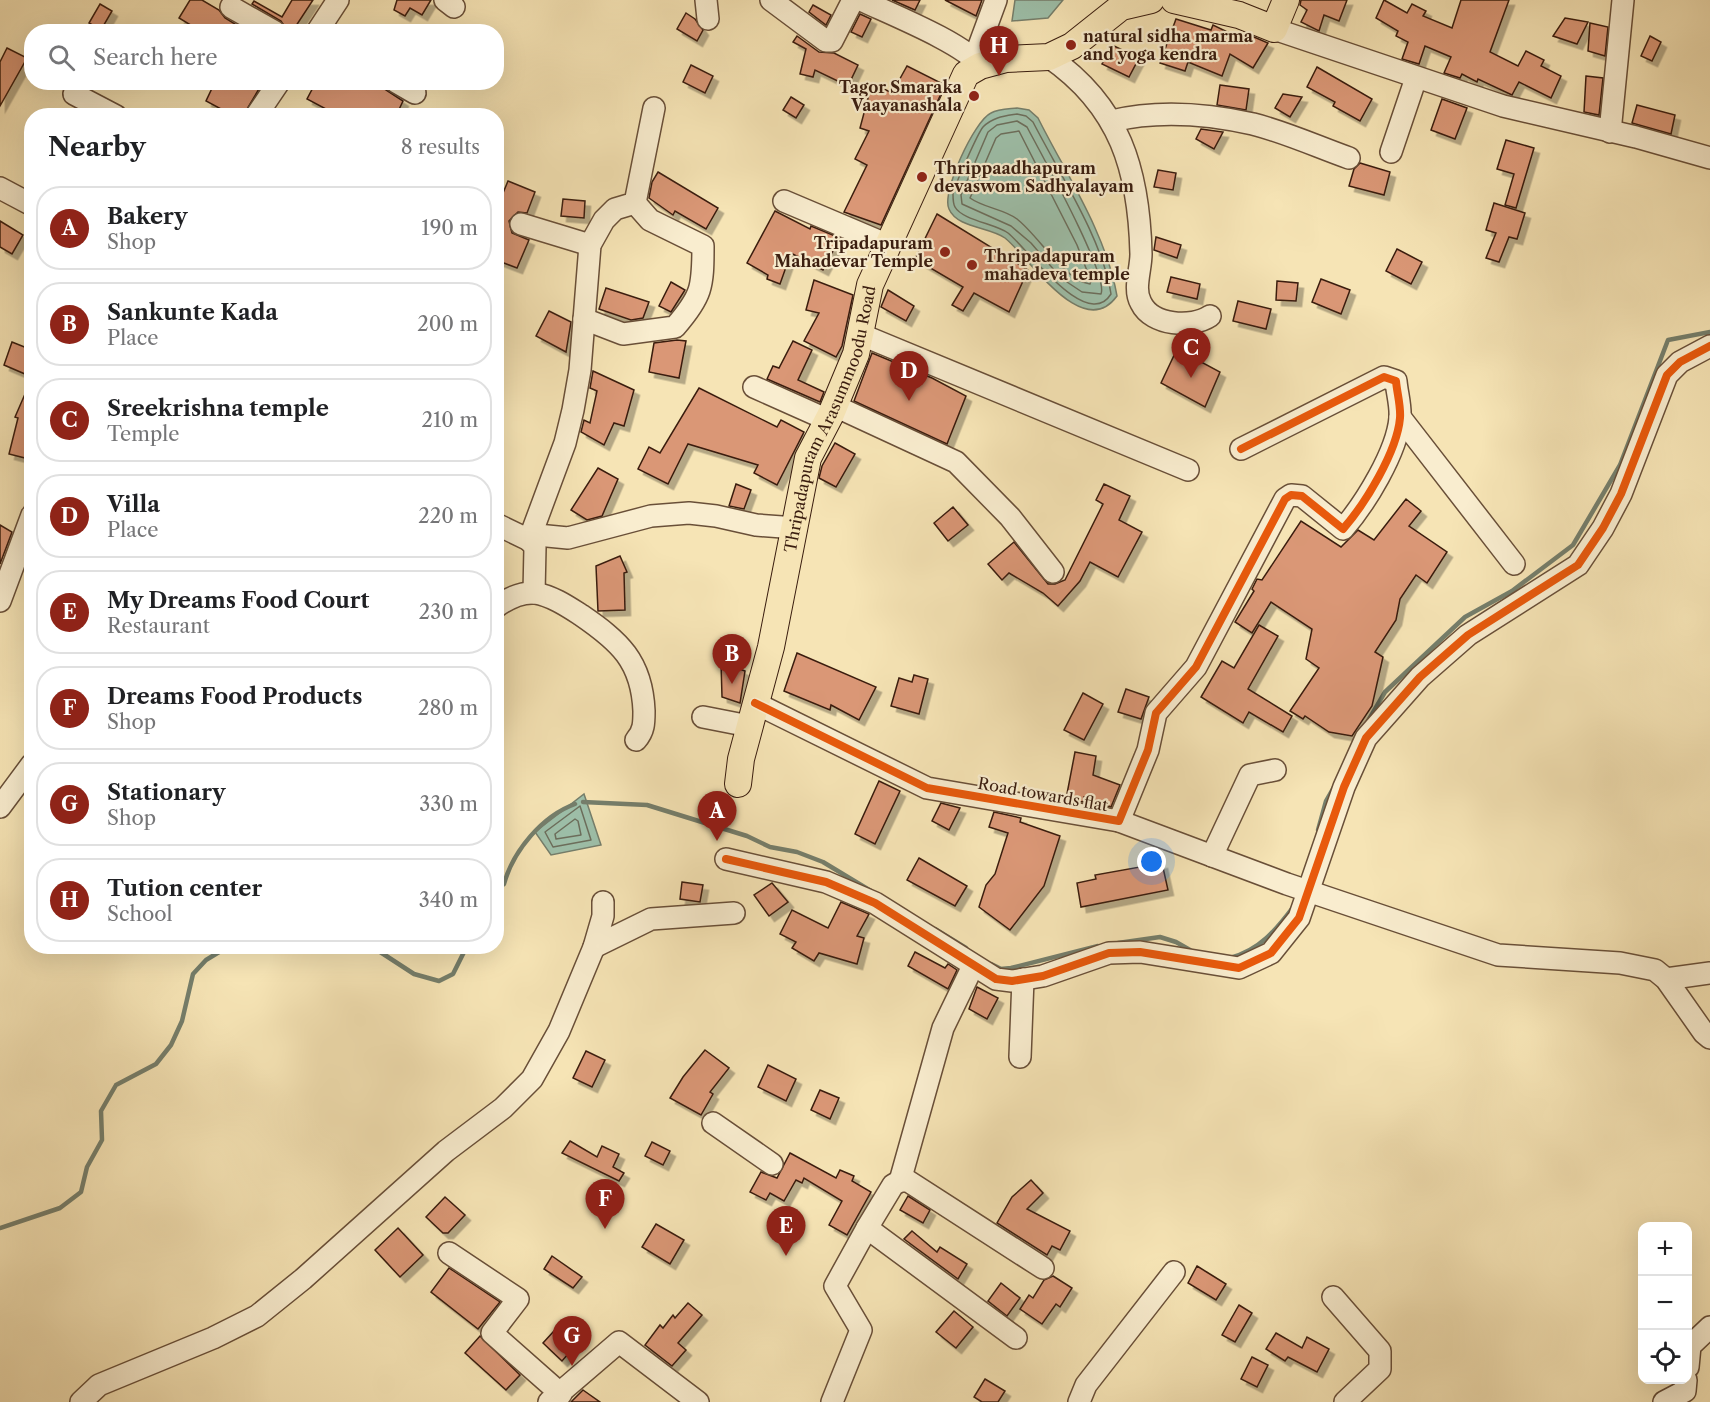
<!DOCTYPE html>
<html lang="en">
<head>
<meta charset="utf-8">
<style>
  :root { --surface:#fff; --page:#f6f6f6; --text:#202124; --muted:#757577; --line:#e0e0e0; --accent:#8f2418 }
  body { margin:0; font-family:"Libre Caslon Text",serif; background:var(--page); color:var(--text) }
  .controls { position:absolute; right:18px; bottom:18px; display:grid; overflow:hidden; border-radius:12px; box-shadow:0 6px 24px #0002 }
  .controls button { width:54px; height:54px; display:grid; place-items:center; padding:0; border:0; border-bottom:2px solid var(--line); background:var(--surface); color:var(--text); font:30px sans-serif }
  .you { position:absolute; left:1152px; top:862px; width:21px; height:21px; margin:-15px; border:4px solid #fff; border-radius:50%; background:#1a73e8; box-shadow:0 0 0 9px #1a73e833 }
  .badge { display:grid; place-items:center; width:39px; height:39px; border-radius:50%; background:var(--accent); color:#fff; font-size:20px; font-weight:700 }
  .pin { position:absolute; translate:-50% -50px; filter:drop-shadow(0 2px 3px #0008) }
  .pin::after { content:''; position:absolute; top:32px; width:21px; height:18px; background:inherit; clip-path:polygon(0 0,100% 0,50% 100%) }
  .list { margin:0; padding:0; list-style:none }
  h2 { display:flex; justify-content:space-between; align-items:center; height:78px; margin:0; padding:0 24px; font-size:26px }
  h2 small { font-size:20px; font-weight:400; color:var(--muted) }
  .list li { display:grid; grid-template-columns:39px 1fr auto; gap:18px; align-items:center; box-sizing:border-box; height:84px; margin:0 12px 12px; padding:0 12px; border:2px solid var(--line); border-radius:24px }
  .list b { display:block; font-size:22px; white-space:nowrap }
  .list p { margin:0; font-size:20px; white-space:nowrap; color:var(--muted) }
  .list em { font-size:20px; font-style:normal; color:var(--muted) }
  .icon { flex:none; width:33px; height:33px; fill:none; stroke:currentColor; stroke-width:2; stroke-linecap:round; stroke-linejoin:round }
  .map { position:relative; flex:none; width:1710px; height:1402px; overflow:hidden }
  .search { position:absolute; background:var(--surface); box-shadow:0 6px 24px #0002; left:24px; top:24px; width:480px; height:66px; display:flex; align-items:center; gap:15px; box-sizing:border-box; padding:0 21px; border-radius:24px; color:var(--muted); font-size:22px }
  .panel { position:absolute; background:var(--surface); box-shadow:0 6px 24px #0002; left:24px; top:108px; width:480px; height:846px; border-radius:24px }
  .map>svg:first-child { display:block }
  .water { fill:#9dbfa9; stroke:#757e6b; stroke-width:1.5 }
  .lines { fill:none; stroke-linecap:round; stroke-linejoin:round }
  .shore { stroke:#6c6e5c; stroke-width:1.5 }
  .stream { stroke:#757e6b; stroke-width:4.5 }
  .building { fill:#da9776; stroke:#3a1d0f; stroke-width:1.5; filter:url(#shadow) }
  .minor-casing { stroke:#694f38; stroke-width:24 }
  .major-casing { stroke:#3a1d0f; stroke-width:28 }
  .minor { stroke:#f9edcf; stroke-width:21 }
  .major { stroke:#f6e4b5; stroke-width:26 }
  .cycleway-casing { stroke:#f9edcf; stroke-width:11 }
  .cycleway { stroke:#e8590c; stroke-width:8 }
  .poi-dot { fill:#8f2418; stroke:#f9edcf; stroke-width:2 }
  .labels { text-anchor:middle; dominant-baseline:central; stroke-width:4.5; stroke-linejoin:round; paint-order:stroke }
  .poi-label { font-size:16px; font-weight:bold; fill:#3a1d0f; stroke:#f9edcf; text-anchor:start }
  .street-label { font-size:16px; fill:#3a1d0f; stroke:#f9edcf }
</style>
</head>
<body>
<div class="map">
<svg width="1710" height="1402" viewBox="0 0 1710 1402">
  <defs>
    <filter id="shadow"><feDropShadow dx="5.5" dy="5.5" stdDeviation="0" flood-color="#0004"/></filter>
  </defs>
  <rect width="100%" height="100%" fill="#f6e4b5"/>
  <filter id="stains"><feTurbulence type="fractalNoise" baseFrequency=".00333" numOctaves="4"/><feColorMatrix values="0 0 0 0 .2 0 0 0 0 .09 0 0 0 0 .02 0 0 0 .5 -.17"/></filter>
  <radialGradient id="worn" r=".72"><stop offset=".6" stop-color="#630" stop-opacity="0"/><stop offset="1" stop-color="#630" stop-opacity=".3"/></radialGradient>
  <!-- water -->
  <g class="water">
    <polygon points="1015,0 1063,0 1048,18 1012,21"/>
    <path d="M1017,108L1029,110L1038,118C1066,174 1106,233 1117,296C1083,343 1030,258 1005,238C990,227 957,228 949,209C941,193 974,121 991,113C998,109 1009,109 1017,108Z"/>
    <polygon points="584,794 601,845 551,855 535,832"/>
  </g>
  <g class="lines">
    <!-- shore -->
    <g class="shore">
      <path d="M1017,114L1026,116L1033,122C1058,171 1103,240 1111,294C1087,333 1026,247 1008,233C996,224 962,220 955,207C953,204 953,197 953,194C955,184 978,133 983,127C993,117 1005,116 1017,114Z"/>
      <path d="M1017,121L1027,127C1040,152 1109,275 1101,294L1082,292L1061,278L1031,243L1011,226L962,204L961,195L988,132L997,125Z"/>
      <path d="M1019,131L1077,245L1091,281L1090,284C1065,281 1038,235 1017,219C1004,209 984,208 970,198L996,138L1001,134Z"/>
      <polygon points="580,806 591,840 553,847 545,832"/>
      <polygon points="575,819 578,821 581,835 556,839 555,834"/>
    </g>
    <!-- stream -->
    <g class="stream">
      <polyline points="1368,721 1385,692 1465,617 1512,591 1573,545 1620,465 1668,340 1710,332"/>
      <polyline points="583,802 647,805 747,836 770,847 797,852 823,862 871,891"/>
      <polyline points="1318,830 1326,801 1334,787"/>
      <path d="M496,889L504,884C513,851 542,816 575,804"/>
      <polyline points="935,929 966,948"/>
      <polyline points="1118,943 1160,937 1176,942 1190,950"/>
      <polyline points="371,946 414,974 439,981 453,974 467,946"/>
      <path d="M1230,958C1260,950 1276,930 1294,906"/>
      <polyline points="991,964 1001,969 1011,968 1098,946"/>
      <polyline points="0,1228 60,1208 81,1192 87,1167 102,1140 101,1111 116,1085 156,1064 171,1045 182,1021 193,974 206,960 229,946"/>
    </g>
  </g>
  <!-- building -->
  <g class="building">
    <polygon points="190,0 202,0 219,10 225,18 248,32 202,32 179,18"/>
    <polygon points="292,0 313,0 292,32 288,32 281,21 252,4 254,1 282,17"/>
    <polygon points="397,0 431,0 422,15 410,8 405,16 394,10"/>
    <polygon points="892,0 920,0 915,10"/>
    <polygon points="945,0 982,0 976,16"/>
    <polygon points="1301,0 1347,0 1339,21 1324,15 1319,31 1301,22 1307,10 1300,5"/>
    <polygon points="1384,0 1407,13 1412,4 1426,11 1423,16 1452,28 1461,0 1509,0 1490,52 1518,66 1526,51 1544,60 1541,66 1561,76 1551,98 1519,82 1512,95 1478,79 1477,82 1462,74 1460,78 1444,73 1451,57 1425,46 1419,64 1402,59 1408,42 1396,36 1398,31 1376,18"/>
    <polygon points="100,4 112,11 101,30 89,23"/>
    <polygon points="813,5 831,15 826,25 809,12"/>
    <polygon points="686,13 695,19 703,30 697,41 677,29"/>
    <polygon points="860,14 871,19 862,37 851,32"/>
    <polygon points="1565,18 1588,22 1577,44 1553,36"/>
    <polygon points="1176,19 1211,30 1213,25 1244,40 1247,34 1268,43 1253,68 1230,54 1222,76 1188,62 1185,71 1160,63"/>
    <polygon points="1590,23 1608,27 1605,56 1588,51"/>
    <polygon points="797,36 819,52 834,53 858,65 848,86 815,70 813,77 800,74 806,49 793,42"/>
    <polygon points="1650,36 1661,42 1652,61 1641,56"/>
    <polygon points="1112,45 1139,58 1129,77 1102,64"/>
    <polygon points="7,48 27,58 0,106 0,62"/>
    <polygon points="691,65 713,76 705,93 683,82"/>
    <polygon points="907,66 945,85 881,225 844,212 867,165 855,159 869,131 860,128 872,83 892,93"/>
    <polygon points="1317,67 1372,99 1360,121 1333,106 1335,102 1307,87"/>
    <polygon points="1586,76 1603,78 1599,115 1584,112"/>
    <polygon points="215,82 263,82 243,116 234,116 206,101"/>
    <polygon points="316,82 374,82 403,101 396,116 339,116 307,99"/>
    <polygon points="1220,85 1249,89 1246,110 1217,105"/>
    <polygon points="1283,94 1302,97 1290,117 1275,108"/>
    <polygon points="791,97 804,105 796,118 783,110"/>
    <polygon points="1442,99 1467,108 1455,139 1431,130"/>
    <polygon points="1637,105 1675,115 1671,134 1632,123"/>
    <polygon points="1201,129 1223,132 1214,149 1196,139"/>
    <polygon points="1506,140 1534,148 1516,208 1505,205 1514,174 1497,169"/>
    <polygon points="1360,163 1390,172 1384,195 1349,186 1354,169"/>
    <polygon points="1158,170 1176,173 1173,190 1154,187"/>
    <polygon points="658,172 718,208 706,229 675,211 673,215 649,198 652,182"/>
    <polygon points="508,181 535,192 527,213 518,212 509,221 512,233 529,240 517,268 496,260 496,210"/>
    <polygon points="563,199 585,201 584,218 561,216"/>
    <polygon points="1494,203 1525,213 1517,239 1509,237 1499,262 1486,258 1496,233 1486,230"/>
    <polygon points="775,211 810,229 811,226 840,238 823,270 791,253 780,284 767,279 768,275 747,263"/>
    <polygon points="937,214 1028,270 1009,312 974,293 963,311 952,305 963,287 915,259"/>
    <polygon points="0,221 23,235 12,254 0,247"/>
    <polygon points="1156,237 1181,245 1177,258 1154,250"/>
    <polygon points="1397,249 1422,262 1411,284 1386,271"/>
    <polygon points="1171,277 1200,284 1197,299 1167,292"/>
    <polygon points="1321,279 1350,290 1341,314 1312,302"/>
    <polygon points="814,280 853,295 842,346 836,357 804,341 819,313 806,310"/>
    <polygon points="1277,281 1298,283 1296,301 1276,300"/>
    <polygon points="671,282 685,290 671,312 659,306"/>
    <polygon points="606,288 649,302 643,318 631,320 599,309"/>
    <polygon points="888,290 914,306 906,321 881,307"/>
    <polygon points="1238,301 1271,309 1266,329 1233,321"/>
    <polygon points="549,311 571,322 566,352 536,336"/>
    <polygon points="677,340 686,341 679,378 649,372 654,343"/>
    <polygon points="793,341 812,350 798,380 824,392 820,402 767,379 773,366 779,368"/>
    <polygon points="12,342 32,350 32,377 4,365"/>
    <polygon points="1177,349 1220,372 1205,407 1161,383"/>
    <polygon points="872,353 932,378 966,396 947,444 854,401"/>
    <polygon points="593,371 634,390 624,426 614,423 604,445 581,432 584,420 590,423 597,391 590,388"/>
    <polygon points="32,378 32,428 25,458 9,454 18,418 15,417"/>
    <polygon points="699,388 777,427 781,420 804,432 777,485 754,473 758,465 688,444 668,484 638,469 649,447 660,453"/>
    <polygon points="835,443 855,454 836,487 819,478 822,466"/>
    <polygon points="598,468 618,479 602,516 587,520 571,510"/>
    <polygon points="736,484 751,490 744,509 729,506"/>
    <polygon points="1104,484 1130,496 1119,520 1142,532 1118,577 1090,562 1080,581 1058,606 1043,593 1009,573 1002,580 988,564 1014,542 1048,584 1055,584 1065,580 1103,504 1096,500"/>
    <polygon points="1406,499 1421,511 1409,526 1447,552 1427,583 1416,575 1400,599 1396,620 1375,652 1383,657 1372,706 1352,736 1329,732 1305,716 1303,719 1290,711 1319,668 1306,659 1312,629 1271,602 1252,633 1235,622 1254,591 1252,589 1257,579 1262,580 1301,521 1341,547 1358,530 1374,540"/>
    <polygon points="953,507 968,525 948,541 934,523"/>
    <polygon points="0,525 12,532 0,564"/>
    <polygon points="620,556 627,572 624,573 625,610 598,611 596,566"/>
    <polygon points="1259,625 1278,636 1248,689 1292,716 1283,732 1249,712 1243,723 1201,697 1222,661 1234,668"/>
    <polygon points="797,653 876,687 859,720 831,705 830,710 784,691"/>
    <polygon points="721,662 745,671 740,703 722,697"/>
    <polygon points="914,675 928,679 919,714 891,706 899,678 912,682"/>
    <polygon points="1126,689 1149,697 1141,719 1118,712"/>
    <polygon points="1083,693 1103,704 1084,740 1064,730"/>
    <polygon points="1075,752 1096,756 1093,775 1120,785 1111,807 1084,797 1083,802 1066,799"/>
    <polygon points="879,781 900,791 875,844 855,834"/>
    <polygon points="941,803 960,808 949,830 932,821"/>
    <polygon points="994,812 1021,818 1020,822 1060,836 1044,886 1010,930 979,907 986,885 995,874 1008,833 989,827"/>
    <polygon points="919,858 967,886 955,906 907,880"/>
    <polygon points="1162,863 1168,890 1081,907 1077,883 1096,879 1095,875"/>
    <polygon points="682,882 703,885 700,902 680,899"/>
    <polygon points="772,883 788,902 769,916 754,895"/>
    <polygon points="841,902 869,914 857,936 864,938 857,964 819,953 814,961 792,948 796,942 780,934 792,910 828,928"/>
    <polygon points="915,952 945,968 948,964 957,970 948,989 908,966"/>
    <polygon points="977,987 998,998 987,1019 969,1009"/>
    <polygon points="705,1050 729,1068 710,1092 713,1094 701,1115 670,1098 683,1077"/>
    <polygon points="586,1051 605,1060 592,1087 573,1078"/>
    <polygon points="768,1065 796,1079 786,1101 758,1087"/>
    <polygon points="820,1090 839,1098 830,1119 811,1110"/>
    <polygon points="570,1141 597,1157 602,1146 619,1154 613,1167 624,1173 619,1181 562,1153"/>
    <polygon points="652,1142 670,1151 663,1165 645,1156"/>
    <polygon points="790,1153 836,1178 840,1170 854,1176 852,1181 871,1192 847,1235 829,1225 842,1201 804,1178 802,1183 796,1180 784,1201 770,1193 766,1200 750,1192 761,1172 777,1178"/>
    <polygon points="1031,1180 1043,1193 1027,1209 1070,1231 1060,1250 1052,1246 1047,1255 997,1223 1012,1197"/>
    <polygon points="908,1196 930,1210 923,1223 900,1210"/>
    <polygon points="445,1197 465,1215 448,1233 443,1233 426,1217"/>
    <polygon points="656,1224 684,1240 670,1264 642,1247"/>
    <polygon points="398,1228 423,1255 400,1277 375,1250"/>
    <polygon points="912,1231 937,1252 940,1247 967,1264 958,1279 904,1239"/>
    <polygon points="552,1256 582,1277 573,1288 544,1269"/>
    <polygon points="1197,1266 1226,1284 1216,1300 1188,1283"/>
    <polygon points="449,1268 500,1302 478,1329 431,1292"/>
    <polygon points="1053,1276 1072,1288 1060,1307 1056,1304 1042,1324 1020,1309 1029,1295 1033,1298 1044,1280"/>
    <polygon points="1001,1283 1020,1298 1007,1316 988,1301"/>
    <polygon points="688,1303 702,1315 678,1343 686,1350 672,1366 645,1345 660,1325 663,1328 673,1315 675,1318"/>
    <polygon points="1239,1305 1252,1313 1235,1342 1222,1335"/>
    <polygon points="954,1311 973,1327 956,1348 936,1332"/>
    <polygon points="564,1320 583,1337 562,1361 543,1343"/>
    <polygon points="1276,1333 1302,1348 1307,1337 1329,1349 1317,1372 1288,1357 1285,1361 1266,1349"/>
    <polygon points="480,1336 520,1375 506,1390 465,1353"/>
    <polygon points="1252,1357 1268,1365 1257,1387 1241,1379"/>
    <polygon points="985,1379 1005,1391 998,1402 982,1402 974,1397"/>
    <polygon points="583,1390 600,1402 571,1402"/>
  </g>
  <g class="lines">
    <defs>
      <g id="minor">
        <polyline points="445,0 454,7"/>
        <polyline points="706,0 708,19"/>
        <polyline points="771,0 826,41 832,41 853,0"/>
        <path d="M861,0C888,13 966,44 980,66"/>
        <polyline points="231,7 275,32"/>
        <polyline points="1274,29 1503,106 1636,137 1710,158"/>
        <polyline points="317,32 338,0"/>
        <polyline points="975,57 996,0"/>
        <path d="M1049,57C1120,106 1139,170 1141,254C1141,270 1133,289 1141,303C1152,326 1192,328 1210,316"/>
        <polyline points="396,82 415,93"/>
        <polyline points="74,94 116,116"/>
        <polyline points="256,116 279,82"/>
        <path d="M1112,121C1157,110 1208,114 1253,124C1285,132 1318,147 1349,158"/>
        <polyline points="1610,132 1623,0"/>
        <polyline points="1391,152 1416,78"/>
        <polyline points="0,188 32,205"/>
        <polyline points="784,201 888,245"/>
        <polyline points="521,224 590,245"/>
        <path d="M584,319L623,334L675,327C702,296 703,287 703,246L650,220L635,203"/>
        <polyline points="862,335 1188,470"/>
        <polyline points="754,387 828,420"/>
        <polyline points="835,406 956,462 1010,517 1053,572"/>
        <polyline points="1400,417 1514,564"/>
        <polyline points="496,524 529,540 537,535 568,538 651,516 689,513 716,516 756,525 796,528"/>
        <polyline points="534,593 535,547 529,540 565,443 573,410 580,370 590,245 604,220 615,209 635,203 654,108"/>
        <polyline points="0,601 32,515"/>
        <path d="M496,607C507,599 522,592 535,593C552,596 567,606 581,615C619,641 642,661 644,711C644,723 644,731 636,740"/>
        <path d="M755,703L927,788L1119,821L1148,750L1156,713L1196,667L1285,499L1291,495L1302,496L1343,529C1365,504 1397,452 1400,418C1401,406 1397,393 1396,381L1384,377L1241,449"/>
        <polyline points="703,717 749,726"/>
        <polyline points="0,807 32,764"/>
        <polyline points="1119,821 1287,884 1498,955 1620,963 1655,970 1666,979 1704,1033 1710,1038"/>
        <polyline points="1212,856 1250,775 1275,770"/>
        <polyline points="726,859 826,882 875,903 996,979 1012,981 1043,976 1109,953 1140,952 1239,968 1271,953 1299,918 1344,787 1366,738 1420,677 1468,635 1578,565 1603,528 1621,494 1667,375 1680,362 1710,346"/>
        <polyline points="603,902 603,916 594,947 651,919 734,913"/>
        <polyline points="1666,979 1710,973"/>
        <polyline points="1020,1057 1023,979"/>
        <polyline points="713,1123 772,1164"/>
        <polyline points="900,1181 943,1028 973,966"/>
        <polyline points="449,1253 518,1299 492,1333 561,1394"/>
        <polyline points="1333,1297 1380,1351 1380,1369 1345,1402"/>
        <polyline points="1016,1338 867,1228 893,1185 900,1181 908,1181 1043,1268"/>
        <polyline points="1688,1367 1690,1346 1710,1327"/>
        <polyline points="81,1402 99,1385 213,1338 257,1316 303,1279 446,1151 503,1108 532,1079 559,1031 594,947"/>
        <polyline points="549,1402 619,1342 698,1402"/>
        <polyline points="832,1402 861,1330 835,1286 867,1228"/>
        <polyline points="1079,1402 1086,1385 1174,1272"/>
        <polyline points="1664,1402 1685,1391 1686,1380"/>
      </g>
      <g id="major">
        <polyline points="1174,0 1239,15 1274,29 1286,0"/>
        <path id="s1" d="M738,784L741,759L771,647L808,458L831,414L856,354L870,285L966,74L980,66L1006,59L1049,57L1072,46L1121,7L1151,0"/>
      </g>
    </defs>
    <!-- minor casing -->
    <use href="#minor" class="minor-casing"/>
    <!-- major casing -->
    <use href="#major" class="major-casing"/>
    <!-- minor -->
    <use href="#minor" class="minor"/>
    <!-- major -->
    <use href="#major" class="major"/>
    <defs>
      <g id="cycleway">
        <path d="M755,703L927,788L1119,821L1148,750L1156,713L1196,667L1285,499L1291,495L1302,496L1343,529C1365,504 1397,452 1400,418C1401,406 1397,393 1396,381L1384,377L1241,449"/>
        <polyline points="726,859 826,882 875,903 996,979 1012,981 1043,976 1109,953 1140,952 1239,968 1271,953 1299,918 1344,787 1366,738 1420,677 1468,635 1578,565 1603,528 1621,494 1667,375 1680,362 1710,346"/>
      </g>
    </defs>
    <!-- cycleway casing -->
    <use href="#cycleway" class="cycleway-casing"/>
    <!-- cycleway -->
    <use href="#cycleway" class="cycleway"/>
  </g>
  <!-- markers -->
  <g class="poi-dot">
    <circle cx="1071" cy="45" r="6"/>
    <circle cx="974" cy="96" r="6"/>
    <circle cx="922" cy="177" r="6"/>
    <circle cx="945" cy="252" r="6"/>
    <circle cx="972" cy="265" r="6"/>
  </g>
  <g class="labels">
    <!-- poi labels -->
    <g class="poi-label">
      <text x="1083" y="36">natural sidha marma<tspan x="1083" dy="18">and yoga kendra</tspan></text>
      <text x="962" y="87" text-anchor="end">Tagor Smaraka<tspan x="962" dy="18">Vaayanashala</tspan></text>
      <text x="934" y="168">Thrippaadhapuram<tspan x="934" dy="18">devaswom Sadhyalayam</tspan></text>
      <text x="933" y="243" text-anchor="end">Tripadapuram<tspan x="933" dy="18">Mahadevar Temple</tspan></text>
      <text x="984" y="256">Thripadapuram<tspan x="984" dy="18">mahadeva temple</tspan></text>
    </g>
    <!-- street labels -->
    <g class="street-label">
      <text stroke="none"><textPath href="#s1" startOffset="378">Thripadapuram Arasummoodu Road</textPath></text>
      <text transform="translate(1043 794) rotate(10)">Road towards flat</text>
    </g>
  </g>
  <rect width="100%" height="100%" filter="url(#stains)"/>
  <rect width="100%" height="100%" fill="url(#worn)"/>
</svg>
<div class="controls">
<button>+</button>
<button>−</button>
<button><svg class="icon" aria-label="locate" viewBox="0 0 24 24"><circle cx="12" cy="12" r="6"/><path d="M12 2v4M12 18v4M2 12h4M18 12h4"/></svg></button>
</div>
<div class="you"></div>
<div class="pin badge" style="left:717px;top:841px">A</div>
<div class="pin badge" style="left:732px;top:684px">B</div>
<div class="pin badge" style="left:1191px;top:378px">C</div>
<div class="pin badge" style="left:909px;top:401px">D</div>
<div class="pin badge" style="left:786px;top:1256px">E</div>
<div class="pin badge" style="left:605px;top:1229px">F</div>
<div class="pin badge" style="left:572px;top:1366px">G</div>
<div class="pin badge" style="left:999px;top:76px">H</div>
<div class="search"><svg class="icon" aria-label="search" viewBox="0 0 24 24"><circle cx="10" cy="10" r="6"/><path d="M15 15l6 6"/></svg>Search here</div>
<section class="panel">
<h2>Nearby<small>8 results</small></h2>
<ul class="list">
<li><span class="badge">A</span><div><b>Bakery</b><p>Shop</p></div><em>190 m</em></li>
<li><span class="badge">B</span><div><b>Sankunte Kada</b><p>Place</p></div><em>200 m</em></li>
<li><span class="badge">C</span><div><b>Sreekrishna temple</b><p>Temple</p></div><em>210 m</em></li>
<li><span class="badge">D</span><div><b>Villa</b><p>Place</p></div><em>220 m</em></li>
<li><span class="badge">E</span><div><b>My Dreams Food Court</b><p>Restaurant</p></div><em>230 m</em></li>
<li><span class="badge">F</span><div><b>Dreams Food Products</b><p>Shop</p></div><em>280 m</em></li>
<li><span class="badge">G</span><div><b>Stationary</b><p>Shop</p></div><em>330 m</em></li>
<li><span class="badge">H</span><div><b>Tution center</b><p>School</p></div><em>340 m</em></li>
</ul>
</section>
</div>
</body>
</html>
